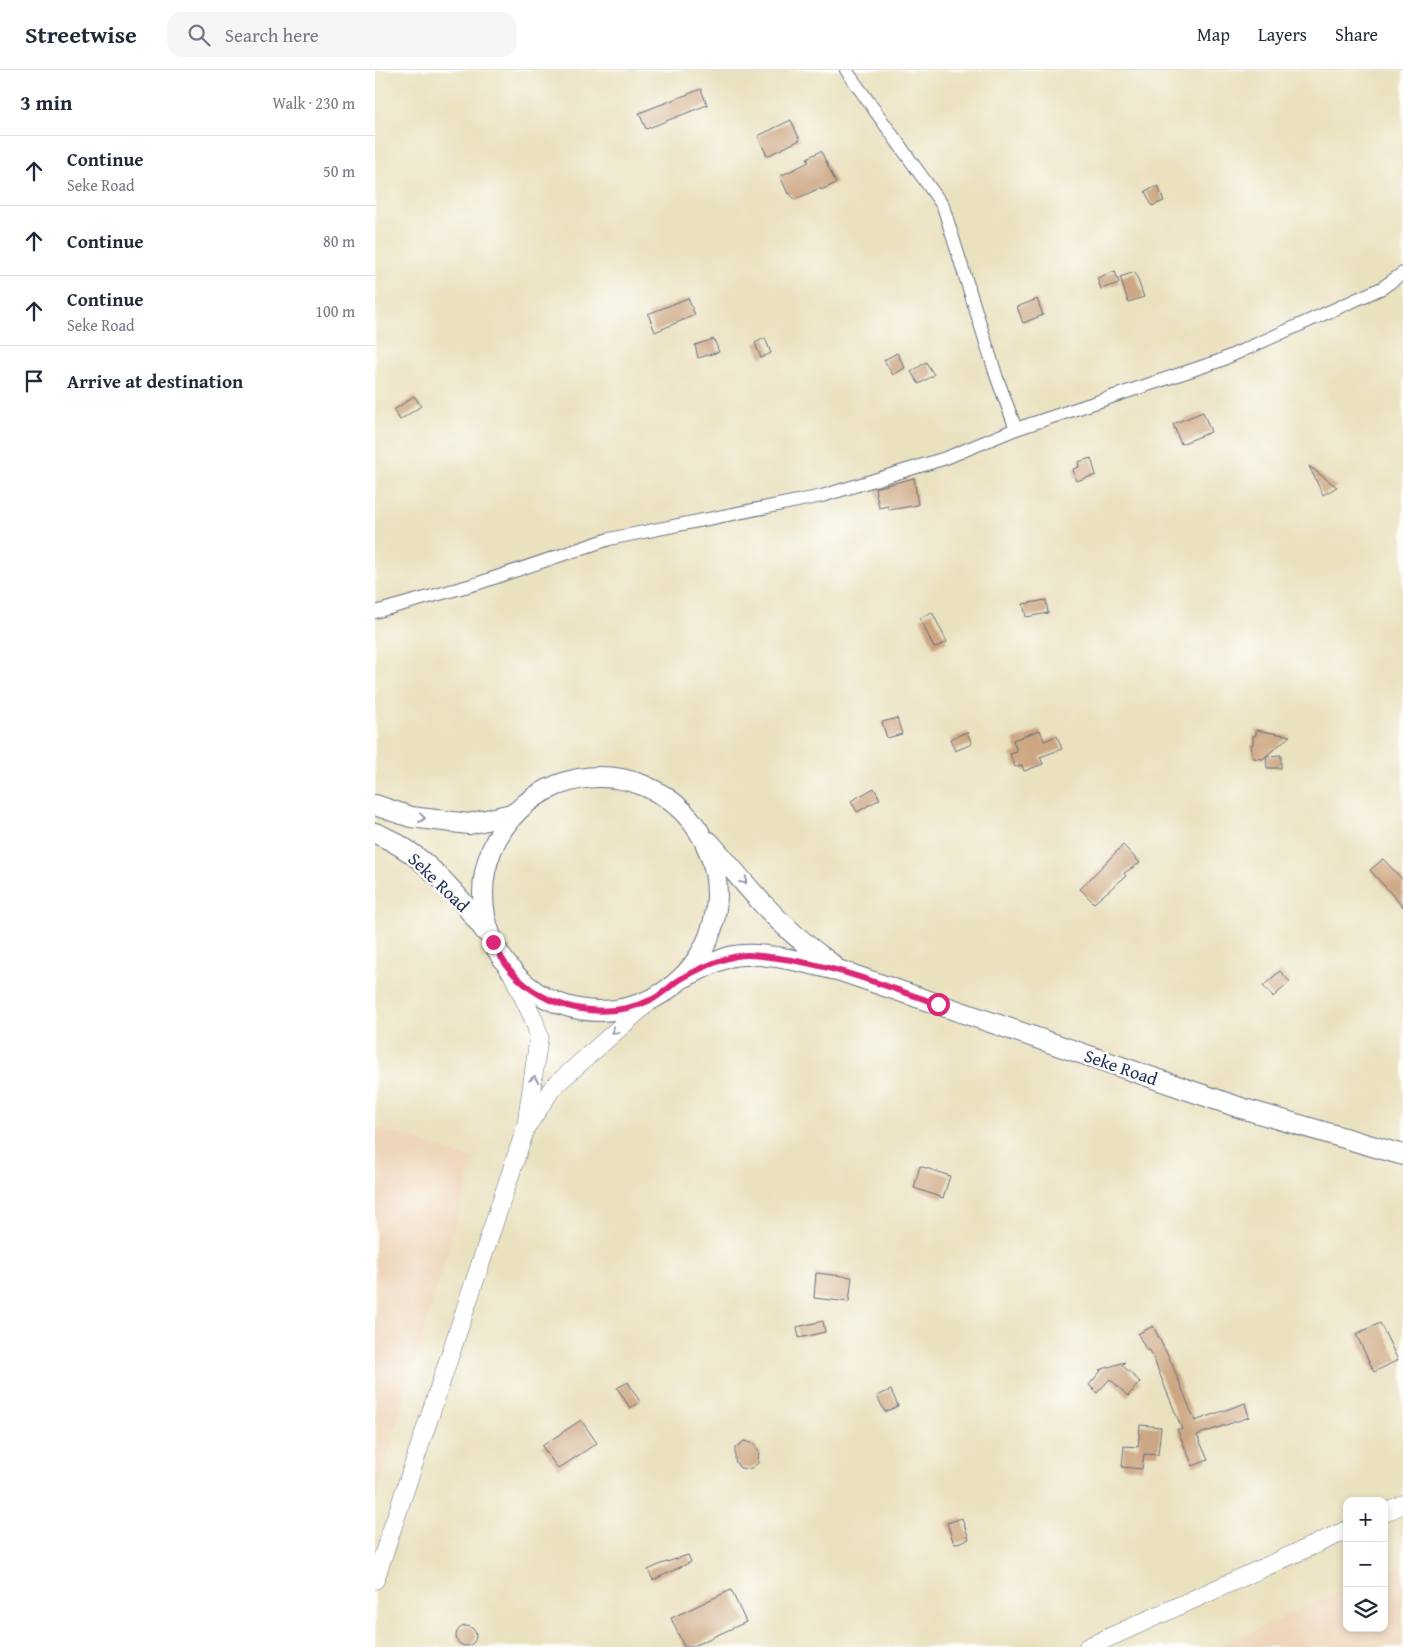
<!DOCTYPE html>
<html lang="en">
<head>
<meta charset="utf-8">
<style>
  :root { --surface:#fff; --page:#f6f6f7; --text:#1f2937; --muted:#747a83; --line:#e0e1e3 }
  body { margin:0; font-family:"Gentium Book Plus",serif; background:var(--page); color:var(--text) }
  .controls { position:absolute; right:15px; bottom:15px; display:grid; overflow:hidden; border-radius:10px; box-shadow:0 2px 8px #0003 }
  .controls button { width:45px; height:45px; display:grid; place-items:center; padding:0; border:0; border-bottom:1px solid var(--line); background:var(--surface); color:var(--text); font:25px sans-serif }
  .stop { position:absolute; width:15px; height:15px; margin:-11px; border:4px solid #db2777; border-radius:50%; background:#fff }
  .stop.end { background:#db2777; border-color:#fff; box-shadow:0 1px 5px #0008 }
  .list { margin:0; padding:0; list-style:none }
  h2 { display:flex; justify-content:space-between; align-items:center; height:65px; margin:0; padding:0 20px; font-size:21px }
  h2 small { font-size:16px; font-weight:400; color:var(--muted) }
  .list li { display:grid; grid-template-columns:32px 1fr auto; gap:15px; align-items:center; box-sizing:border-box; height:70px; padding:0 20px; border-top:1px solid var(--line) }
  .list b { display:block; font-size:19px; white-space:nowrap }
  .list p { margin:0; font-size:16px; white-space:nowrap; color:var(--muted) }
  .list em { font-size:16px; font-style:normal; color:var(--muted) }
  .icon { flex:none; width:28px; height:28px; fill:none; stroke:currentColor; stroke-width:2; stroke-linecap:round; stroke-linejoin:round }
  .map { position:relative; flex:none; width:1028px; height:1577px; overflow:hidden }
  header { display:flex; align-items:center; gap:30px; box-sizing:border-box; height:70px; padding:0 25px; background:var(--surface); border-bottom:1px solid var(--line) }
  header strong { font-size:24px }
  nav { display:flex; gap:28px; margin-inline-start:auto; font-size:18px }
  .search { width:350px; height:45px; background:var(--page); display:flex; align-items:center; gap:12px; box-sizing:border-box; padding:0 18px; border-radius:15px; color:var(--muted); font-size:19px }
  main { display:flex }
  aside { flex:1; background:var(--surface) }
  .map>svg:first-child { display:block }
  .built { fill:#eed6bb }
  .building { fill:#cda783 }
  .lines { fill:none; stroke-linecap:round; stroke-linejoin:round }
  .street-casing { stroke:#636d80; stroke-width:14 }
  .secondary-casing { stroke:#636d80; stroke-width:19 }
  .primary-casing { stroke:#636d80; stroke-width:22 }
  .street { stroke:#fff; stroke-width:12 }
  .secondary { stroke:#fff; stroke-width:18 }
  .primary { stroke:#fff; stroke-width:20 }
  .oneway { stroke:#8d97ae }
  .route { stroke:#db2777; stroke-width:6 }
  .labels { text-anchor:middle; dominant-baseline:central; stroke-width:5; stroke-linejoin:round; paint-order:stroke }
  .street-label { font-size:18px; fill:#1b2f5e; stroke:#fdfcf7 }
</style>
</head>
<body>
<header>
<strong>Streetwise</strong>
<div class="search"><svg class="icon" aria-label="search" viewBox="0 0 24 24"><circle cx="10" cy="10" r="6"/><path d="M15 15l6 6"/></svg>Search here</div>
<nav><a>Map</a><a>Layers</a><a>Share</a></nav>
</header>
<main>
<aside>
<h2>3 min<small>Walk · 230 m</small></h2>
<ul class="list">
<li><svg class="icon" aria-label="ahead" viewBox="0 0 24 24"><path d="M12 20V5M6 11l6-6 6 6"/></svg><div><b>Continue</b><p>Seke Road</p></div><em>50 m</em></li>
<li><svg class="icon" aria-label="ahead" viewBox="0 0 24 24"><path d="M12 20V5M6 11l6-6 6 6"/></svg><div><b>Continue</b></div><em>80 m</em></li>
<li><svg class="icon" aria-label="ahead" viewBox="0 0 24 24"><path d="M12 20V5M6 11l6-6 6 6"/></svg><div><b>Continue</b><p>Seke Road</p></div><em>100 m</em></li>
<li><svg class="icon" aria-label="arrive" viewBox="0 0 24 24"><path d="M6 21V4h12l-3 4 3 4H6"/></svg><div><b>Arrive at destination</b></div></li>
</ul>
</aside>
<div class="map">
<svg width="1028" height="1577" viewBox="0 0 1028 1577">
  <rect width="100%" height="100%" fill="#fdfcf7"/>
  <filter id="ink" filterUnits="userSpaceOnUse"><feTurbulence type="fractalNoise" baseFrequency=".02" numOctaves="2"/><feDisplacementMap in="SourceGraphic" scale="10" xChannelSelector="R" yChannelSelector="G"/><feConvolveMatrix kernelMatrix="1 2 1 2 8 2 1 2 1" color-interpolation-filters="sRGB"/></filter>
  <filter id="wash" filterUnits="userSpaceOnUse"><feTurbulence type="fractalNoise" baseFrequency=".0096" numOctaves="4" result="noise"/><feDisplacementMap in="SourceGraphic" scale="20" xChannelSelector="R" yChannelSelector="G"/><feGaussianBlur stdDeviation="1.12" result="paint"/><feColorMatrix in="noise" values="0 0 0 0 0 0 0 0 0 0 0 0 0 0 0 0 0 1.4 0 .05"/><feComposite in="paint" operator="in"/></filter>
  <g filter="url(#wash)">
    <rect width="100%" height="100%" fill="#eae1bf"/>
    <!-- built -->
    <g class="built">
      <polygon points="0,1057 99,1089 0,1431"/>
      <polygon points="1028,1494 1028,1577 843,1577 972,1519 972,1558 1009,1558 1009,1502"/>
    </g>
    <g id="blocks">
      <!-- building -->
      <g class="building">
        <polygon points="326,19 332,35 271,59 264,43"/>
        <polygon points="416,50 425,70 392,86 383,66"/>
        <polygon points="446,81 461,113 446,120 445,118 419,130 415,123 413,124 405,106 434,92 432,88"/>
        <polygon points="783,116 789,131 777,136 770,121"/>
        <polygon points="740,201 744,213 726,219 722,208"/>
        <polygon points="760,202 769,227 753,232 745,207"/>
        <polygon points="313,228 320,245 280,262 273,244"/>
        <polygon points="662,229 668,245 648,253 642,237"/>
        <polygon points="390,268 396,283 386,288 380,273"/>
        <polygon points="339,269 344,282 323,288 320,275"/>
        <polygon points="522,283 530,298 518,305 509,290"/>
        <polygon points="551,292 559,305 544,314 536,302"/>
        <polygon points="39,326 46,336 25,350 19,340"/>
        <polygon points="828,342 836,362 806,374 798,354"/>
        <polygon points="716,388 721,405 701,411 698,399 704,397 703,392"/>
        <polygon points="934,396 962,417 948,425"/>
        <polygon points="539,408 543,435 514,440 513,436 504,438 500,418"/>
        <polygon points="671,530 673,543 651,547 648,534"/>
        <polygon points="557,542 572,572 559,578 545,548"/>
        <polygon points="522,648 527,664 512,668 507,652"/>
        <polygon points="665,660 669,671 682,666 687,679 665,687 668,694 649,701 647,695 640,697 635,684 642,682 638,670"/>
        <polygon points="881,660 915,666 891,686 906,685 906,698 892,698 891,686 888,689 878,688 876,675 878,674 878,666 881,665"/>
        <polygon points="592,662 597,674 580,681 575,669"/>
        <polygon points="499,718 505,729 482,742 476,731"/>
        <polygon points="748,775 765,793 749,803 751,806 719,833 705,819"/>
        <polygon points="1008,789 1028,810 1028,837 995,800"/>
        <polygon points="905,901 915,912 898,927 888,916"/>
        <polygon points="545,1096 575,1106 568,1128 539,1118"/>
        <polygon points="441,1203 477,1207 474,1232 439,1228"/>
        <polygon points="448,1251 450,1262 424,1268 422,1257"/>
        <polygon points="1005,1253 1023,1290 999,1302 981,1264"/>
        <polygon points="778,1256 797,1294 820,1351 870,1333 874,1347 822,1365 833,1390 818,1396 802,1359 807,1359 775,1280 772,1281 763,1264"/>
        <polygon points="750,1292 747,1295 765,1312 753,1326 735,1309 722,1323 714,1315 726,1301 724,1300"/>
        <polygon points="253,1312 265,1332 255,1338 242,1318"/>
        <polygon points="516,1320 523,1336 510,1342 502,1326"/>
        <polygon points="206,1350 222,1373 183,1399 167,1376"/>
        <polygon points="765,1355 786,1357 783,1385 769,1384 767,1399 747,1397 749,1376 763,1377"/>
        <polygon points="369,1371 379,1374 384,1381 383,1393 375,1399 365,1398 360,1391 360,1378"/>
        <polygon points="587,1448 594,1469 579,1474 572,1453"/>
        <polygon points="313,1485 316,1492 278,1510 273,1500 286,1494"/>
        <polygon points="356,1520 371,1552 316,1577 309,1577 296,1548"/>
        <circle cx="91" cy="1566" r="10"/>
      </g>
    </g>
  </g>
  <g filter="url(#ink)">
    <use href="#blocks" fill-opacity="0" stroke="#636d80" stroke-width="1"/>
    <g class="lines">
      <defs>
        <g id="street">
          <polyline points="471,0 568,136 622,308 641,359"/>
          <polyline points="0,542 104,513 234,469 447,426 571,388 641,359 844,291 1007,218 1028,203"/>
        </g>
        <g id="secondary">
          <polyline points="154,1053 178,1017 277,929"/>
          <polyline points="1009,1443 1028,1434"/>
          <polyline points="0,1510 151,1057 164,966 159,950 136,901"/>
          <polyline points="713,1577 972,1460"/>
        </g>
        <g id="primary">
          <circle cx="225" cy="824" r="117"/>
          <polyline points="0,735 36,747 94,754 141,743"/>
          <path d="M0,763C47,782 81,822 111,862"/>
          <path d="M334,772C352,792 369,814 388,834C409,857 433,877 458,895"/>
          <path d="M307,908C323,901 338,892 354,887C384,879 436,894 466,901L866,1038L1028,1085"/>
        </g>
      </defs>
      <!-- street casing -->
      <use href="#street" class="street-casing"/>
      <!-- secondary casing -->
      <use href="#secondary" class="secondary-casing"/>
      <!-- primary casing -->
      <use href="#primary" class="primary-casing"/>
      <!-- street -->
      <use href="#street" class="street"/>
      <!-- secondary -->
      <use href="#secondary" class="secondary"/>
      <!-- primary -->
      <use href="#primary" class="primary"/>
    </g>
    <!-- one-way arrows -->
    <defs><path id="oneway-chevron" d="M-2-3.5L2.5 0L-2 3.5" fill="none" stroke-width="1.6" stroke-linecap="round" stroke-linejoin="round" transform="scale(1.25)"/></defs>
    <g class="oneway">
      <use href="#oneway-chevron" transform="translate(47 748) rotate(7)"/>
      <use href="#oneway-chevron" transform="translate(369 811) rotate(50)"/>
      <use href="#oneway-chevron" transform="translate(240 961) rotate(138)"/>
      <use href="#oneway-chevron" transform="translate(159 1009) rotate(-81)"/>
    </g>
  </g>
  <g class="lines" filter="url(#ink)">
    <!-- route -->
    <path class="route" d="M118,872C123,882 128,892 136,901C170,940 230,952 278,929C289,923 298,913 309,907C326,898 353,885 373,885C382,885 393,887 403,888C458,895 510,916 563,934"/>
  </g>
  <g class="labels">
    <!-- street labels -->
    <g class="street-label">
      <text transform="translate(64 812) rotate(44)">Seke Road</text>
      <text transform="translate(746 997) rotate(19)">Seke Road</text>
    </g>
  </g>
</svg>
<div class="controls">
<button>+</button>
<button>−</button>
<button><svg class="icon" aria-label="layers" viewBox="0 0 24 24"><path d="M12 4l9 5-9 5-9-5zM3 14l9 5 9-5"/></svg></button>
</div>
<div class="stop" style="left:563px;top:934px"></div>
<div class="stop end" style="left:118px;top:872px"></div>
</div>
</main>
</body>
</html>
